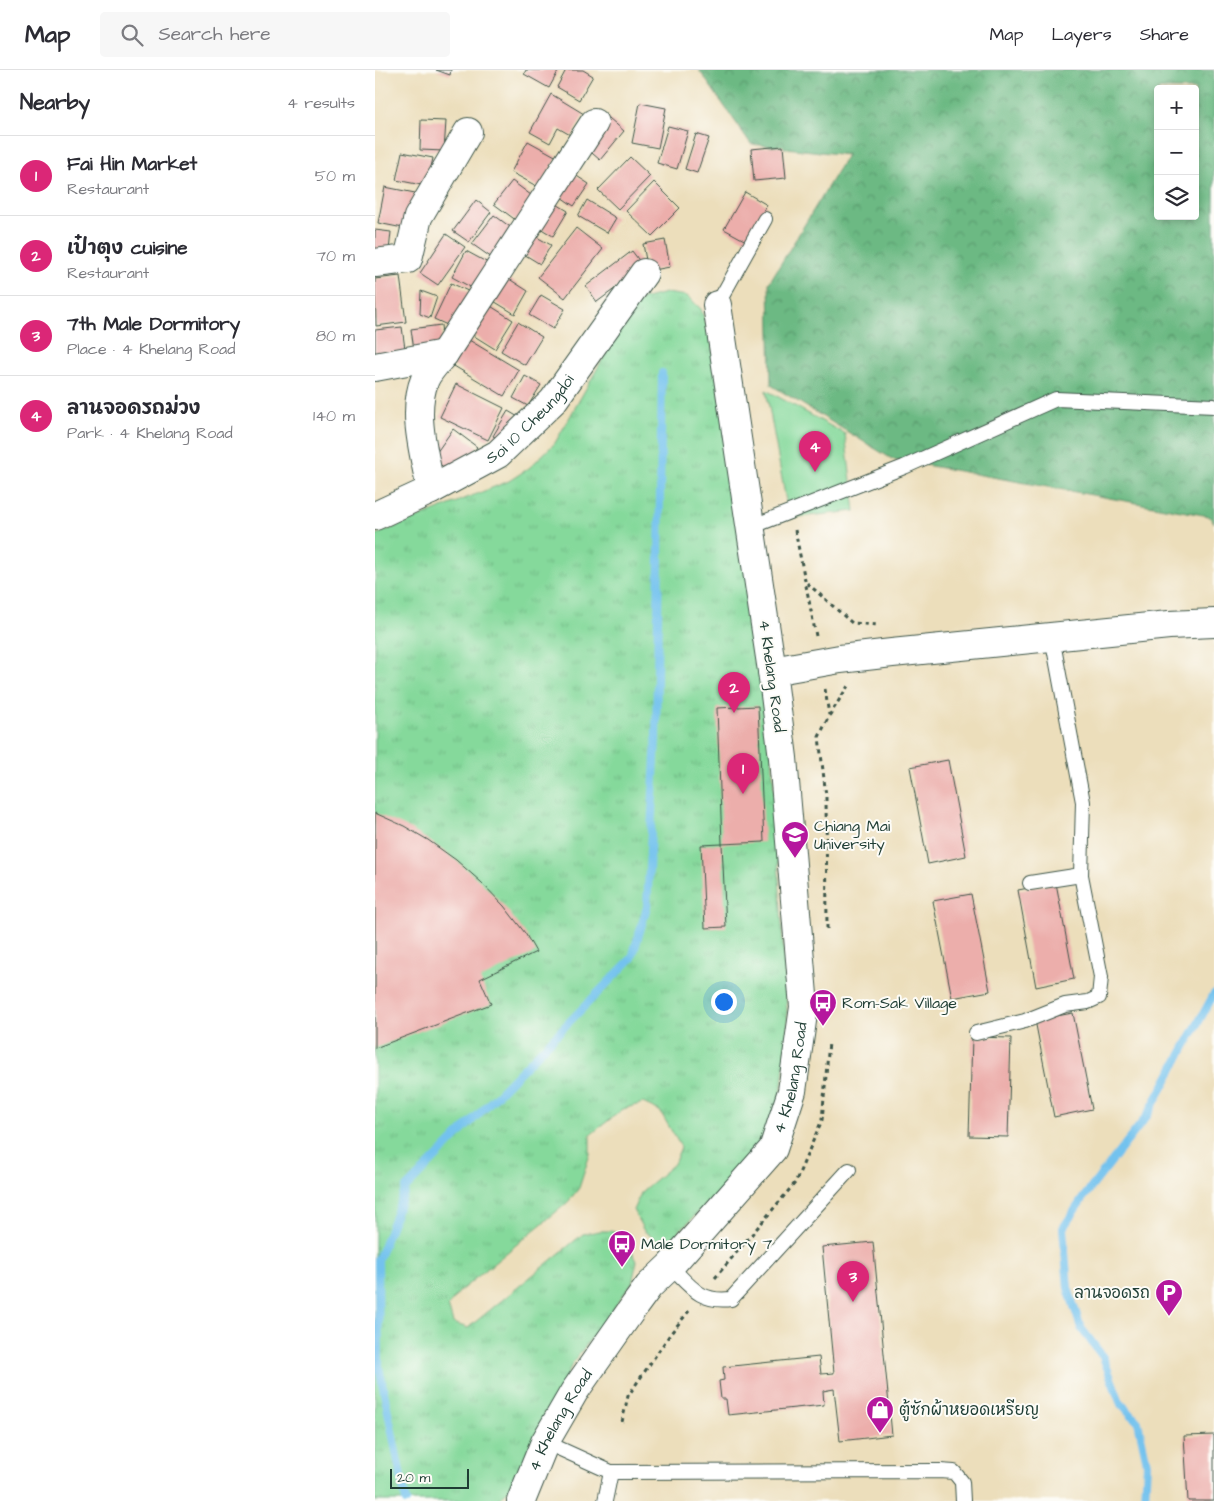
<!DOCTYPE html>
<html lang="en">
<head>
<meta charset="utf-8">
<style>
  :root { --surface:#fff; --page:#f7f7f7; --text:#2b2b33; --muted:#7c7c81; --line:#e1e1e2; --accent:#db2777 }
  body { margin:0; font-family:"Architects Daughter","Playpen Sans Thai",sans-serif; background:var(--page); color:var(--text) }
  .controls { position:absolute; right:15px; top:15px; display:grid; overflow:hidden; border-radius:5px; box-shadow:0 2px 8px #0003 }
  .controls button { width:45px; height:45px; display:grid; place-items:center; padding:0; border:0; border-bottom:1px solid var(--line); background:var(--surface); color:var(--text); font:25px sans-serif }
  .scale { position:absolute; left:15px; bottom:12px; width:79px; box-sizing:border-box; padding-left:5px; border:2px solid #1f3d34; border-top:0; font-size:14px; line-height:18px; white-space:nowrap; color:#1f3d34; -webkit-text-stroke:4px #fdfcf7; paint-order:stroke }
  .you { position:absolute; left:348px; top:931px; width:18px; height:18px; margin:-12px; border:4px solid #fff; border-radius:50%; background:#1a73e8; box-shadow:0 0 0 8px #1a73e833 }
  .badge { display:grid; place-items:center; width:32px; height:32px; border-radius:50%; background:var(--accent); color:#fff; font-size:16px; font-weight:700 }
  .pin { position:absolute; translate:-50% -41px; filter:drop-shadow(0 1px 2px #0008) }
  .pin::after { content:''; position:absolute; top:26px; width:18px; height:15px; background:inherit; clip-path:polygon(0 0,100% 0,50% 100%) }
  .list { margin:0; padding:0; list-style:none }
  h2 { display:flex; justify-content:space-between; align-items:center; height:65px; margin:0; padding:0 20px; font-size:21px }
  h2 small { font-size:16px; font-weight:400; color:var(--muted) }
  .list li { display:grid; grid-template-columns:32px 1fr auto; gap:15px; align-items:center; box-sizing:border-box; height:80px; padding:0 20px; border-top:1px solid var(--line) }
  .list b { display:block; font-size:19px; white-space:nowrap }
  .list p { margin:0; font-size:16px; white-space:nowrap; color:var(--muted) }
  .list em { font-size:16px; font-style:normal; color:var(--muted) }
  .icon { flex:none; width:28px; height:28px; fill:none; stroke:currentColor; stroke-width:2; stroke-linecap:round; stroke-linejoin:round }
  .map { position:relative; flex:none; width:839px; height:1431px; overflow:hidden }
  header { display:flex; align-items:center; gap:30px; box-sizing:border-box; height:70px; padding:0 25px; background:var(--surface); border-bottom:1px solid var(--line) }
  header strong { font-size:24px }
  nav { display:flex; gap:28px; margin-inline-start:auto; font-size:18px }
  .search { width:350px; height:45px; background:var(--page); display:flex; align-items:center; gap:12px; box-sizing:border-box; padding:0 18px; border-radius:5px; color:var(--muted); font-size:19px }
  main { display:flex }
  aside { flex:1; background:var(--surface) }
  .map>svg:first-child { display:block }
  .grass { fill:url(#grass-tufts); stroke:#528b68 }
  .forest { fill:url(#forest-crowns); stroke:#467b5c; fill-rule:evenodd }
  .park { fill:#85d99b; stroke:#528b68 }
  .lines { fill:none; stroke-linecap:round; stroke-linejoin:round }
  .stream { stroke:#73c2ee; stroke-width:8 }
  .building { fill:#ecaeab }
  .lane-casing { stroke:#3e5548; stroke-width:16 }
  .street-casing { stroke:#3e5548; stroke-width:30 }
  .path { stroke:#3e5548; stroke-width:3; stroke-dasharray:4 4; stroke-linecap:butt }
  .lane { stroke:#fff; stroke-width:14 }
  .street { stroke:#fff; stroke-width:28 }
  .labels { text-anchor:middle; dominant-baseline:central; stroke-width:4; stroke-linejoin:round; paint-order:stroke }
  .street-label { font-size:16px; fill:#1f3d34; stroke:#fdfcf7 }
  .poi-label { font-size:16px; fill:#1f3d34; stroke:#fdfcf7; text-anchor:start }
</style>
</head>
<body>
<header>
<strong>Map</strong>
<div class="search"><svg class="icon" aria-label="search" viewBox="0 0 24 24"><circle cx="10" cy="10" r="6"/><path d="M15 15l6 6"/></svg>Search here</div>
<nav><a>Map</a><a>Layers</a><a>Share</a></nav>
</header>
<main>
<aside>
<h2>Nearby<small>4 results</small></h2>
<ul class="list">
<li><span class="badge">1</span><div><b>Fai Hin Market</b><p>Restaurant</p></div><em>50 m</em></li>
<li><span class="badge">2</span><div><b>เป๋าตุง cuisine</b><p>Restaurant</p></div><em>70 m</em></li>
<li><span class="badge">3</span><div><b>7th Male Dormitory</b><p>Place · 4 Khelang Road</p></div><em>80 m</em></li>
<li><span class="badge">4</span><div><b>ลานจอดรถม่วง</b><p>Park · 4 Khelang Road</p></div><em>140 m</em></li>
</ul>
</aside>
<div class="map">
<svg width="839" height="1431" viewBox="0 0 839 1431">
  <defs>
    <pattern id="grass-tufts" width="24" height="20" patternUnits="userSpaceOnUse" patternTransform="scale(1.25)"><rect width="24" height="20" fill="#85d99b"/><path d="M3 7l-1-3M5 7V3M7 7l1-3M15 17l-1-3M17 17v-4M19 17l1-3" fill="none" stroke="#72bb86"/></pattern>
    <pattern id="forest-crowns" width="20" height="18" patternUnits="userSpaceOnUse" patternTransform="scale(1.25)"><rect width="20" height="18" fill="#6cb983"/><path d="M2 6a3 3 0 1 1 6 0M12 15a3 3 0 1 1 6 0" fill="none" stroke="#58986c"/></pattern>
  </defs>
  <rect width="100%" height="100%" fill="#fdfcf7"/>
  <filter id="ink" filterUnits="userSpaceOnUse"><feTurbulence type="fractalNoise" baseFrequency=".02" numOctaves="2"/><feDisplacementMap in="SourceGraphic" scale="10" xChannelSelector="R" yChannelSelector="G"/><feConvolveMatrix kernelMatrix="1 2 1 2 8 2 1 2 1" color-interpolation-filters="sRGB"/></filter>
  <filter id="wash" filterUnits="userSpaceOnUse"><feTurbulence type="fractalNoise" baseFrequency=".0096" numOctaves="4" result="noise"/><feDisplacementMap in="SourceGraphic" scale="20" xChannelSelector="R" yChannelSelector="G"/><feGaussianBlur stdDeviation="1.12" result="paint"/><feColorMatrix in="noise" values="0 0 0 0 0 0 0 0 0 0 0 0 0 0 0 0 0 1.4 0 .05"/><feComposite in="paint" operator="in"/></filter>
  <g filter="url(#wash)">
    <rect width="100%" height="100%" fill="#ecdebb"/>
    <!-- grass -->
    <polygon class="grass" points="291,223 312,226 326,239 336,269 394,637 413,958 403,1054 351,1116 297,1168 283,1171 269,1161 258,1140 267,1121 299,1094 306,1077 285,1041 268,1033 248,1039 215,1065 215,1084 204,1118 192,1133 85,1221 73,1236 78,1253 93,1258 208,1164 225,1161 237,1161 250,1168 262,1191 257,1213 197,1294 147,1408 126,1427 119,1431 0,1431 0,465 134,411 154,398 180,373 251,248 267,229"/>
    <!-- forest -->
    <path class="forest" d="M324,0H839V453L834,446L517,389L396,315L394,213L472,85L376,74ZM783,19H820V146H783Z"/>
    <!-- park -->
    <polygon class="park" points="391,320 470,364 480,441 414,448"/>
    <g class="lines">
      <!-- stream -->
      <g class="stream">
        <polyline points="31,1431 4,1297 3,1190 31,1118 257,888 272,837 281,668 287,303"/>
        <polyline points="770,1431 772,1393 763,1352 745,1332 728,1287 706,1258 693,1218 688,1158 708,1128 772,1046 839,924"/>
      </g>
    </g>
    <g id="blocks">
      <!-- building -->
      <g class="building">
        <polygon points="61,0 76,0 75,5"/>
        <polygon points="151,0 184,0 174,18 149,4"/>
        <polygon points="191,0 208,0 218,6 204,30 182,17"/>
        <polygon points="176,24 209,44 197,66 183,58 175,73 155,62"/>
        <polygon points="265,33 291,38 283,78 257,73"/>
        <polygon points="234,48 249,61 225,90 210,77"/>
        <polygon points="46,50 71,51 69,81 45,80"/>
        <polygon points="293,56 313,61 302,99 282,93"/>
        <polygon points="321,64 334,68 322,103 310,99"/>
        <polygon points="153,71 182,87 165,118 136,102"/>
        <polygon points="408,76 411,108 379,111 376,79"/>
        <polygon points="27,82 58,88 52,116 21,110"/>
        <polygon points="255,87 275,106 243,139 223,120"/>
        <polygon points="194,101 214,114 199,136 180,123"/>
        <polygon points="137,111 160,128 142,151 119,134"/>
        <polygon points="279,112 305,138 277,166 251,141"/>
        <polygon points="10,117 40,123 33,159 3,153"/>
        <polygon points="370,122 392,135 371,171 349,159"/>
        <polygon points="101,130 116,142 94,172 78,161"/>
        <polygon points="175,130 193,141 178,166 160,155"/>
        <polygon points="212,130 241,148 232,163 203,146"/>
        <polygon points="119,145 138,159 117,188 97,174"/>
        <polygon points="201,158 228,179 190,228 163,207"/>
        <polygon points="0,160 16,162 13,190 0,189"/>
        <polygon points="71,164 90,177 63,215 45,203"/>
        <polygon points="158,165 176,175 165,194 147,183"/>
        <polygon points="290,170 295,197 273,201 268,174"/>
        <polygon points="91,181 115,194 101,220 77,207"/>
        <polygon points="257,181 269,197 222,232 211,216"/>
        <polygon points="25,206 31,252 1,256 0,209"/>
        <polygon points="131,207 153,221 140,244 117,230"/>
        <polygon points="76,213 97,223 81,259 59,249"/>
        <polygon points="46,221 62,227 55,248 45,244"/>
        <polygon points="166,225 190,239 178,259 154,245"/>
        <polygon points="114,235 138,250 120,279 96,264"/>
        <polygon points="143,252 167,267 150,295 126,281"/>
        <polygon points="66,255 68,276 39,280 36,259"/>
        <polygon points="27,257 31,286 0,287 0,260"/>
        <polygon points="89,267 144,300 129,326 74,293"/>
        <polygon points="150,306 166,315 153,336 138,328"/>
        <polygon points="81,314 129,338 113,370 65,347"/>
        <polygon points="133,341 145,348 130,373 118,366"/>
        <polygon points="78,359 102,377 82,406 57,389"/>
        <polygon points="383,636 389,772 347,774 342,638"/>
        <polygon points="573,690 591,786 553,794 535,697"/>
        <polygon points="0,743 29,756 53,770 81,790 106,812 129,836 150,863 161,882 105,909 116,934 0,978"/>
        <polygon points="347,774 351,857 330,858 326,775"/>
        <polygon points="681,813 699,909 661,917 643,820"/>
        <polygon points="596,824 615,921 577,928 558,831"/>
        <polygon points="698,943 717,1039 679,1047 660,950"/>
        <polygon points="597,967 636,968 633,1067 594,1066"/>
        <polygon points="498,1172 517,1365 465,1371 459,1319 448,1321 449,1335 353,1345 351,1329 346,1329 344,1311 349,1310 348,1297 444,1287 446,1304 459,1303 447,1177"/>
        <polygon points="839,1365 839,1431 813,1431 809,1366"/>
      </g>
    </g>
  </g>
  <g filter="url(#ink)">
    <use href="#blocks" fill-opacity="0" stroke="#3e5548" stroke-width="1"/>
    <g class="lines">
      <defs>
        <g id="lane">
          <polyline points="342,235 390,149"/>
          <polyline points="376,457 529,397 681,329 839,336"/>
          <polyline points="655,813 706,805 708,732 677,567"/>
          <polyline points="601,963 650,951 690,935 713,932 724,927 726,907 706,805"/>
          <path d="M295,1196C315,1216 325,1233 356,1229L474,1100"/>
          <polyline points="170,1372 236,1402 565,1401 579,1402 587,1412 588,1431"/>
          <polyline points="230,1431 236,1402"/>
        </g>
        <g id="street">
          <polyline points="0,193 33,189 43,147 93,62"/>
          <polyline points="0,297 69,284"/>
          <path d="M56,420C50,386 36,343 50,309C54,300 63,291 69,284L219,53"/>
          <path id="s1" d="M0,446L56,420L123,384L178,331L269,203"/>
          <polyline points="397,601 465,589 517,583 794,555 839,553"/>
          <path id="s2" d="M146,1431L170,1372L199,1322L260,1235L274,1216L295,1196L398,1079L417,1021L429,937L408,688L397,601L342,235"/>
        </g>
      </defs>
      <!-- lane casing -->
      <use href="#lane" class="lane-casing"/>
      <!-- street casing -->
      <use href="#street" class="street-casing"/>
      <!-- path -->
      <g class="path">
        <polyline points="420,460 441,566"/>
        <polyline points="432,513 477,553 503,555"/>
        <polyline points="450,619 454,645"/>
        <polyline points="452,859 451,726 444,667 454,646 473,616"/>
        <polyline points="340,1208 420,1113 447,1050 454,972"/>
        <polyline points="247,1352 253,1326 296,1263 314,1241"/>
      </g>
      <!-- lane -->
      <use href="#lane" class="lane"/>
      <!-- street -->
      <use href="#street" class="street"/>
    </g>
  </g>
  <!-- icons -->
  <defs>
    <symbol id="university-pin" viewBox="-11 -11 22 30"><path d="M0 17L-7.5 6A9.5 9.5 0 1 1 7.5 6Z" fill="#b5179e" stroke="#fdfcf7"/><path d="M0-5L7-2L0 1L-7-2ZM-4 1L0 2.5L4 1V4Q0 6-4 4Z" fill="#fff"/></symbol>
    <symbol id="bus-pin" viewBox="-11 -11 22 30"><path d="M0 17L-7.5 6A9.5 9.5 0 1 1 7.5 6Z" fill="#b5179e" stroke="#fdfcf7"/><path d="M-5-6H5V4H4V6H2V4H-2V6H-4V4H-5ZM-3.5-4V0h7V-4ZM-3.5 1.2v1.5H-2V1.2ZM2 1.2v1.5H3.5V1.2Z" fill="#fff"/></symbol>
    <symbol id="parking-pin" viewBox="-11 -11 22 30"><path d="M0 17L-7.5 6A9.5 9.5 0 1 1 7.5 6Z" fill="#b5179e" stroke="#fdfcf7"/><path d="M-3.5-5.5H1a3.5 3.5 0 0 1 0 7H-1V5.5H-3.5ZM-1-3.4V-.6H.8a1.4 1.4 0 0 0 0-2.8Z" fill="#fff"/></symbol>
    <symbol id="shop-pin" viewBox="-11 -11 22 30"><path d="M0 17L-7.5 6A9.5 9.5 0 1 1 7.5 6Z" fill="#b5179e" stroke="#fdfcf7"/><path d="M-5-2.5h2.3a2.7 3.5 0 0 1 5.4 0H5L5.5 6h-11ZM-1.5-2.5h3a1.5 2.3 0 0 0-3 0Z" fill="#fff"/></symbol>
  </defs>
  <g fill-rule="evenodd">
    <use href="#university-pin" x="404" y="749" width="32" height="43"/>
    <use href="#bus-pin" x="432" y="917" width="32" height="43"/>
    <use href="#bus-pin" x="231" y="1158" width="32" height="43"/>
    <use href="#parking-pin" x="778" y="1207" width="32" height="43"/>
    <use href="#shop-pin" x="489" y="1324" width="32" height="43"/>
  </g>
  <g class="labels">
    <!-- street labels -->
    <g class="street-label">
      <text stroke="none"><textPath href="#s1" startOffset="185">Soi 10 Cheungdoi</textPath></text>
      <text transform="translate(397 606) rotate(82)">4 Khelang Road</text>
      <text stroke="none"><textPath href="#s2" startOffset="510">4 Khelang Road</textPath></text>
      <text stroke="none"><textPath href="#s2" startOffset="90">4 Khelang Road</textPath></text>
    </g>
    <!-- poi labels -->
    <g class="poi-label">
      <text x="439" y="756">Chiang Mai<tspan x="439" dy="18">University</tspan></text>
      <text x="467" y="933">Rom-Sak Village</text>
      <text x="266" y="1174">Male Dormitory 7</text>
      <text x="775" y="1223" text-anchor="end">ลานจอดรถ</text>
      <text x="524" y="1340">ตู้ซักผ้าหยอดเหรียญ</text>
    </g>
  </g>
</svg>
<div class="controls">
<button>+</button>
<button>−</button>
<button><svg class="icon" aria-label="layers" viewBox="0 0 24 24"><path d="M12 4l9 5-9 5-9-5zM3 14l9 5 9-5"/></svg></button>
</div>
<div class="scale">20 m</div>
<div class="you"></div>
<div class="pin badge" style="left:368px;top:724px">1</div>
<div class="pin badge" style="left:359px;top:643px">2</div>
<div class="pin badge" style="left:478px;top:1232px">3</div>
<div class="pin badge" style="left:440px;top:402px">4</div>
</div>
</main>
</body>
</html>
